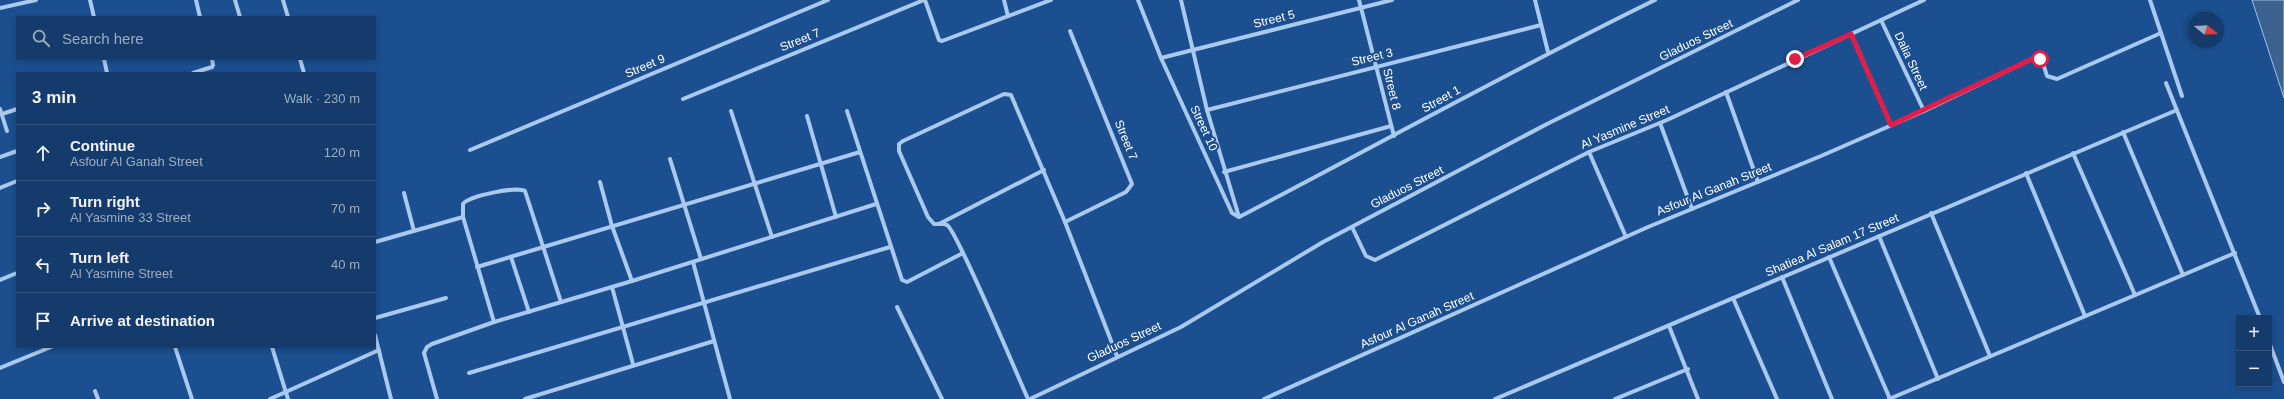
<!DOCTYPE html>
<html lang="en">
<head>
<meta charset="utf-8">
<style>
  :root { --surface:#143b6b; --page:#1d4271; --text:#f1f3f6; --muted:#9dadc1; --line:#33557e }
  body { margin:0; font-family:Arial,sans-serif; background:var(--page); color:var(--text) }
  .controls { position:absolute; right:12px; bottom:12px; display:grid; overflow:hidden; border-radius:0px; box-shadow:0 2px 6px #0003 }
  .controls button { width:36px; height:36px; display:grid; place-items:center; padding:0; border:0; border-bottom:1px solid var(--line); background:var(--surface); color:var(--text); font:20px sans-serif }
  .compass { position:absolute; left:2188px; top:12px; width:36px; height:36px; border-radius:50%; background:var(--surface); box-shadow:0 2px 6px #0003; rotate:108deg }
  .stop { position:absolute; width:12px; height:12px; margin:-9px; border:3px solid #e11d48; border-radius:50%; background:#fff }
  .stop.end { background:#e11d48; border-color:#fff; box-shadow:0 1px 4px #0008 }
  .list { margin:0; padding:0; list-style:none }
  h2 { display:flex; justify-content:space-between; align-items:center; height:52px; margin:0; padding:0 16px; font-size:17px }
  h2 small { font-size:13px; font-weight:400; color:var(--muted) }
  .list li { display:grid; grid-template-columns:26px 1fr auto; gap:12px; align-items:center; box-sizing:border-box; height:56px; padding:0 16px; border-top:1px solid var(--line) }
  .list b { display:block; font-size:15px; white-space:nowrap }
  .list p { margin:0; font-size:13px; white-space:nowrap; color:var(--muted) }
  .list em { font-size:13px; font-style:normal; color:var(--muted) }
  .icon { flex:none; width:22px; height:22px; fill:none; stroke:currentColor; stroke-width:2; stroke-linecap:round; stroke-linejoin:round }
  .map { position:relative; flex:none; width:2284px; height:399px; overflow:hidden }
  .search { position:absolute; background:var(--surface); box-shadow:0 2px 6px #0003; left:16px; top:16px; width:360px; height:44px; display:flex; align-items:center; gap:10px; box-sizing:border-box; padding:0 14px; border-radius:0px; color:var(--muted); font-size:15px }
  .panel { position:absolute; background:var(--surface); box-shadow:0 2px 6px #0003; left:16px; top:72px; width:360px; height:276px; border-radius:0px }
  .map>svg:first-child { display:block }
  .water { fill:#3c6290; stroke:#9cc4f0 }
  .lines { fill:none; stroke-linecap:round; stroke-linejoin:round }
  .minor { stroke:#a9c9ee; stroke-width:4 }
  .route { stroke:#e11d48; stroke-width:5 }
  .labels { text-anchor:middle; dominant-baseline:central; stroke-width:4; stroke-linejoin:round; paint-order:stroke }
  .street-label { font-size:12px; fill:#fff; stroke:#1b4f8f }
</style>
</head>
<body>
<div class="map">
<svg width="2284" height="399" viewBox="0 0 2284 399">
  <rect width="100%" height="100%" fill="#1b4f8f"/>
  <!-- water -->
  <polygon class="water" points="2252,0 2284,0 2284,98"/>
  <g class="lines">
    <!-- minor -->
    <g class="minor">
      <polyline points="90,0 94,17"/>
      <polyline points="196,0 200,17"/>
      <polyline points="235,0 240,17"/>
      <polyline points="283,0 288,17"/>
      <polyline points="925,0 939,40 942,41 1051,0"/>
      <polyline points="1004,0 1008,16"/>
      <polyline points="1138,0 1161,58 1232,213 1239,217"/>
      <polyline points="1181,0 1207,110 1239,217"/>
      <polyline points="1359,0 1394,136"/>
      <polyline points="1535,0 1548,52"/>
      <polyline points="2150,0 2182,96"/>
      <polyline points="0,8 36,0"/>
      <polyline points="1881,20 1924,111"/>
      <polyline points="1851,34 1891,125"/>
      <polyline points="1161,58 1392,0"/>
      <polyline points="104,59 107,73"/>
      <polyline points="300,59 304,73"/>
      <polyline points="193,73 212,67 213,65 212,59"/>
      <polyline points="2166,83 2260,318"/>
      <polyline points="1726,92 1758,182"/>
      <polyline points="683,99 924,0"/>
      <polyline points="0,109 7,131"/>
      <polyline points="1207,110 1541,25"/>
      <polyline points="731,111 772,237"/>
      <polyline points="847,111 902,280 907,282 963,253"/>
      <polyline points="2,114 17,109"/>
      <polyline points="807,116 836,217"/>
      <polyline points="1660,123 1692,209"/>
      <polyline points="2123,132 2183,275"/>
      <polyline points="470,150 828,0"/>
      <polyline points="1589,152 1626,237"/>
      <polyline points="2073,153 2135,295"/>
      <polyline points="0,157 17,151"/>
      <polyline points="670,159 701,259"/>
      <polyline points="1224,172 1391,126"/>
      <polyline points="2026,173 2085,316"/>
      <polyline points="600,182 612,226 632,281"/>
      <polyline points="0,188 17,181"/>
      <polyline points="404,193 414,231"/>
      <polyline points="1931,213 1990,356"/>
      <path d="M1239,217C1377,145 1514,69 1655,0"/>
      <polyline points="1065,222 1126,192 1132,184 1070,31"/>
      <polyline points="939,224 1044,170"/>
      <polyline points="1352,227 1366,256 1375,260 1589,152 1667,120 1924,0"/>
      <polyline points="1879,236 1938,379"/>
      <polyline points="375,242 463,217"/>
      <polyline points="511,257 529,312"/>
      <polyline points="1829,257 1890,399"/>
      <polyline points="693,262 730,399"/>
      <polyline points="477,267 860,152"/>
      <polyline points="1782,277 1832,399"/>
      <polyline points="0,280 17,273"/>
      <polyline points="612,287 633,364"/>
      <polyline points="1733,298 1777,399"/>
      <polyline points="897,307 942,399"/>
      <polyline points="375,318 446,298"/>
      <path d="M494,322L463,217V204C468,196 517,186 525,191L561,302"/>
      <polyline points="1669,326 1698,399"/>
      <polyline points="375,335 391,399"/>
      <polyline points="2269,342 2284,382"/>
      <polyline points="175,347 192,399"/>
      <polyline points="272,347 288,399"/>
      <polyline points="0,368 51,347"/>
      <polyline points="469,373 890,247"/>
      <polyline points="95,391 98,399"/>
      <polyline points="270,399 379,350"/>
      <polyline points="437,399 424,353 427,347 432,344 494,322 632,281 876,204"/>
      <polyline points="525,399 714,341"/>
      <path d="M1028,399C1018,377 957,231 947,225C943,223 938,224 934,224L928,217L899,151V144L903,141L1004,94L1011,95L1065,222L1117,356"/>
      <polyline points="1030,399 1181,327 1323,242 1547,124 1798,0"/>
      <polyline points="1264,399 1648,227 1821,156 1924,111 2034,58 2042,60 2047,76 2057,79 2161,33"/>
      <polyline points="1495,399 2177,110"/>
      <polyline points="1615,399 1688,369"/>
      <polyline points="1889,399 2235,253"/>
    </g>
  </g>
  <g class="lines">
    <!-- route -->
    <polyline class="route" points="1795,59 1851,34 1891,125 2034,58 2040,59"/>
  </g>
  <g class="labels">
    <!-- street labels -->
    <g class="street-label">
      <text transform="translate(1274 19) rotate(-14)">Street 5</text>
      <text transform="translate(800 40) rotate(-22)">Street 7</text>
      <text transform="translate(1696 40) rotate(-26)">Gladuos Street</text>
      <text transform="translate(1372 57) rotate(-14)">Street 3</text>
      <text transform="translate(1911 61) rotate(65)">Dalia Street</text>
      <text transform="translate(645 66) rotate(-23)">Street 9</text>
      <text transform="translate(1392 89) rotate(76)">Street 8</text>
      <text transform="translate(1441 99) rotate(-29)">Street 1</text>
      <text transform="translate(1625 127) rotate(-23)">Al Yasmine Street</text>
      <text transform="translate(1204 128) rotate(65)">Street 10</text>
      <text transform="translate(1126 140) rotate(68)">Street 7</text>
      <text transform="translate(1407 187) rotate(-27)">Gladuos Street</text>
      <text transform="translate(1714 189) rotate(-22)">Asfour Al Ganah Street</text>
      <text transform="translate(1832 245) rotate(-23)">Shatiea Al Salam 17 Street</text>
      <text transform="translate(1417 320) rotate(-24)">Asfour Al Ganah Street</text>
      <text transform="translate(1124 342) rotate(-25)">Gladuos Street</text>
    </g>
  </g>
</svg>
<div class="controls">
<button>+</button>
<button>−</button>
</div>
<svg class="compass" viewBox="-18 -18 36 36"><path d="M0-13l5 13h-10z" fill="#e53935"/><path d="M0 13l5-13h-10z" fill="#9dadc1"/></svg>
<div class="stop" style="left:2040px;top:59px"></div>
<div class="stop end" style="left:1795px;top:59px"></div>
<div class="search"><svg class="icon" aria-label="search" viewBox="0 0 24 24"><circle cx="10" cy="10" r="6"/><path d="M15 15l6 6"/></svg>Search here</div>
<section class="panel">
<h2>3 min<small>Walk · 230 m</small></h2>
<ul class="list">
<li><svg class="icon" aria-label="ahead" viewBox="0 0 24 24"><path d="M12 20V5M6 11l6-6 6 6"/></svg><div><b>Continue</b><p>Asfour Al Ganah Street</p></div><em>120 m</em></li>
<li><svg class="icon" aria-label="right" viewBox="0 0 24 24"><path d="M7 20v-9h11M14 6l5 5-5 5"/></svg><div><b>Turn right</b><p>Al Yasmine 33 Street</p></div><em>70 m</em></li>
<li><svg class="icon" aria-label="left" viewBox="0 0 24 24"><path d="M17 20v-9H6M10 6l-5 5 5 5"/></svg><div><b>Turn left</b><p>Al Yasmine Street</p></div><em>40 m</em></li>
<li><svg class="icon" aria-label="arrive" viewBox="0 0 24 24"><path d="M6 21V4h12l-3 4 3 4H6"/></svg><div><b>Arrive at destination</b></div></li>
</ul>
</section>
</div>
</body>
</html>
